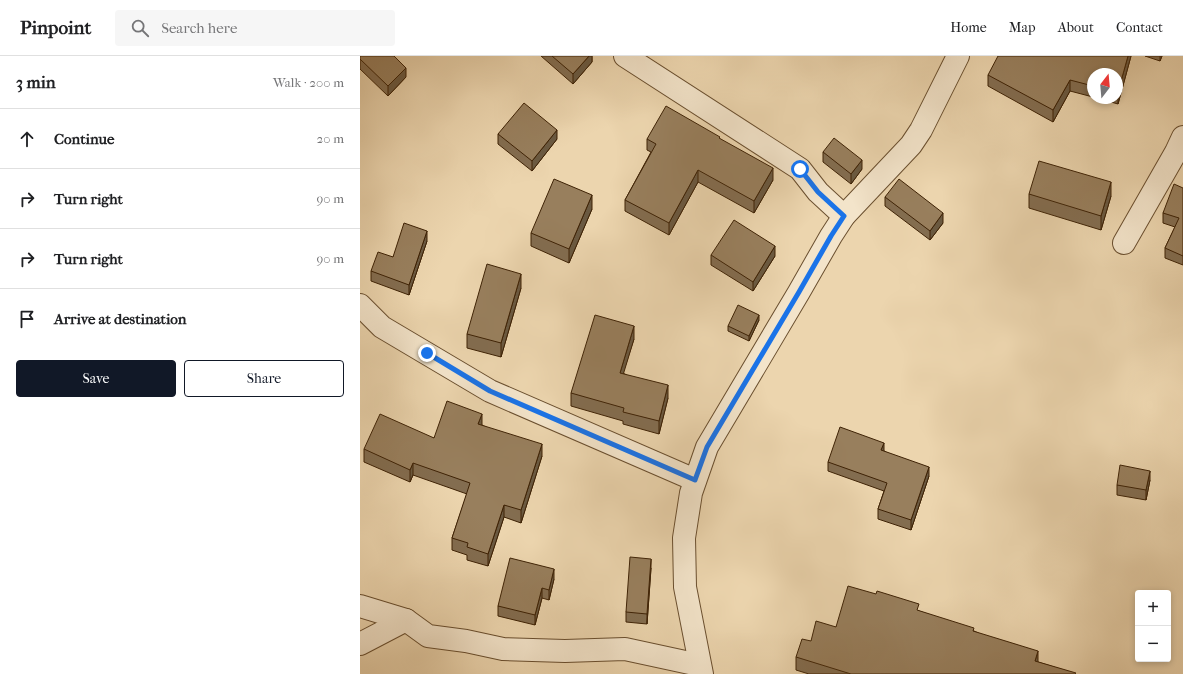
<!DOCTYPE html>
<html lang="en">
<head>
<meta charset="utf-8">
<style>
  :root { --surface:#fff; --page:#f6f6f6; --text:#202124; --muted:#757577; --line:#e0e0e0; --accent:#111827 }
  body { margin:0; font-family:"IM FELL French Canon",serif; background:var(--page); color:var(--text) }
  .controls { position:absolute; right:12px; bottom:12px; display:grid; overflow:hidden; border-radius:4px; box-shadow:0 2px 6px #0003 }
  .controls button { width:36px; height:36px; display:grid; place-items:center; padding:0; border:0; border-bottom:1px solid var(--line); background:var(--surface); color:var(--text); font:20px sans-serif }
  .compass { position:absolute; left:727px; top:12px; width:36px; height:36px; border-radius:50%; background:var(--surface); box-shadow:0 2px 6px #0003; rotate:16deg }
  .stop { position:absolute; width:12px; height:12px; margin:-9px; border:3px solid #1a73e8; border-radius:50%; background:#fff }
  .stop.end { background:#1a73e8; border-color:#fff; box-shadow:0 1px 4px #0008 }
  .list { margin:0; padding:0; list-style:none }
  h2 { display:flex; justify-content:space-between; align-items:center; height:52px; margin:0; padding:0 16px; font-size:17px }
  h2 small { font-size:13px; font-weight:400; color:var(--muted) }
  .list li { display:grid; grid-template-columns:26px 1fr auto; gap:12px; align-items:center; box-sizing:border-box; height:60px; padding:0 16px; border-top:1px solid var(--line) }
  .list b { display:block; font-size:15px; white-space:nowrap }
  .list em { font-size:13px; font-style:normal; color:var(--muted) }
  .actions { display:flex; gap:8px; padding:12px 16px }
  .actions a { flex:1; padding:9px 0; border:1px solid var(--accent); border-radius:4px; text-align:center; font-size:14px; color:var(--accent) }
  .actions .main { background:var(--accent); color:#fff }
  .icon { flex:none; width:22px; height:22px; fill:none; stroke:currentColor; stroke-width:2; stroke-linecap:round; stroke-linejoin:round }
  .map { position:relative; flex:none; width:823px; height:618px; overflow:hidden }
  header { display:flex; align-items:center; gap:24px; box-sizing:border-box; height:56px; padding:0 20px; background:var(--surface); border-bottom:1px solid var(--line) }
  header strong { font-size:19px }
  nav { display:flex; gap:22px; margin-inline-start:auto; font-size:14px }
  .search { width:280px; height:36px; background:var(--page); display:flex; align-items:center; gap:10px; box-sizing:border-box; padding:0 14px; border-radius:4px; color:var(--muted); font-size:15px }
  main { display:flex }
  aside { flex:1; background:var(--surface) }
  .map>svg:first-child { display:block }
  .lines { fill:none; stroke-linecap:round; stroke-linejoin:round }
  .minor-casing { stroke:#6a4f2f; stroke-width:24 }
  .minor { stroke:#f3e4ca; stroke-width:22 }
  .wall { fill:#836d50; stroke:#3e2205 }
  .shaded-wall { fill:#6a5941; stroke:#3e2205 }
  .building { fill:#987f5d; stroke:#3e2205 }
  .route { stroke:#1a73e8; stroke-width:5 }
</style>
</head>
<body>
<header>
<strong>Pinpoint</strong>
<div class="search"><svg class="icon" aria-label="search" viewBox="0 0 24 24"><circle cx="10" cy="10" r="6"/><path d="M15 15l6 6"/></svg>Search here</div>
<nav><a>Home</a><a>Map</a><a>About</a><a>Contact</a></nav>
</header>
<main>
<aside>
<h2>3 min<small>Walk · 200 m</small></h2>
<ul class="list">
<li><svg class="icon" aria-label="ahead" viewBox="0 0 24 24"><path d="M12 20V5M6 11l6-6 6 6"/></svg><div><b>Continue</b></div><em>20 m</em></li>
<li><svg class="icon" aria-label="right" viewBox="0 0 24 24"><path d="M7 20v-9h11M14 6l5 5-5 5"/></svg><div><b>Turn right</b></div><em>90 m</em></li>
<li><svg class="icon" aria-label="right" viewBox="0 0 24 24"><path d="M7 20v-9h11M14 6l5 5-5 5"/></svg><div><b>Turn right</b></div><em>90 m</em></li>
<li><svg class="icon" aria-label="arrive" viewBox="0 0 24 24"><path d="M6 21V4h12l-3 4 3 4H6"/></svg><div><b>Arrive at destination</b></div></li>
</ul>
<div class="actions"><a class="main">Save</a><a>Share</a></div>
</aside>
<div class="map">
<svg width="823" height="618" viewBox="0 0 823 618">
  <rect width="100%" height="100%" fill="#ecd5ae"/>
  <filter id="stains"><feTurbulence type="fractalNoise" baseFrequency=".005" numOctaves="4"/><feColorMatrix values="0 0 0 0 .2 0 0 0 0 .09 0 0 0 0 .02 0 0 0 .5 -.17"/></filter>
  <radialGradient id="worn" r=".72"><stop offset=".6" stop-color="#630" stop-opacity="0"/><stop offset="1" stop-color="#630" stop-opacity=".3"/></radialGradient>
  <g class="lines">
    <defs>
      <g id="minor">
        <polyline points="265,0 440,113 458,136 484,160"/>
        <polyline points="764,187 816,96 823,81"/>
        <polyline points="0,249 22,271 130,335 335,424"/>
        <polyline points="0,550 46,564 68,580 106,585 143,593 205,595 265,593 339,609"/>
        <polyline points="0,588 46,564"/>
        <polyline points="342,618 325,531 324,482 331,437 347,391 439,236 471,180 484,160 551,89 561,74 598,0"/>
      </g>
    </defs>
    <!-- minor casing -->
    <use href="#minor" class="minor-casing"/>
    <!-- minor -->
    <use href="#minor" class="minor"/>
  </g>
  <!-- wall -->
  <g class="wall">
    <polygon points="0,0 46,21 28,40 0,13"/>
    <polygon points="181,0 232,0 232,6 213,28"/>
    <polygon points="771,0 758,48 737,42 757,42 757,18 733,18 733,41 710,35 693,66 628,30 628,19"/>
    <polygon points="785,0 802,0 800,5"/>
    <polygon points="138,78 197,83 172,115 138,88"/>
    <polygon points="287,83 360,83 413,124 394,157 338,126 309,179 265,155 265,144 291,96 287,94"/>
    <polygon points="463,96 502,113 491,128 463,106"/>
    <polygon points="823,132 823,209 805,202 805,192 815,171 803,167 803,157"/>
    <polygon points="669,138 751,140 741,174 669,152"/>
    <polygon points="525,141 583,167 570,184 525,150"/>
    <polygon points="232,153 209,207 171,190 171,177"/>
    <polygon points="67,185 49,239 11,225 11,215 33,201"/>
    <polygon points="351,199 415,200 393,235 351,209"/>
    <polygon points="161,232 141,301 107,292 107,278"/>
    <polygon points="399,264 389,285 368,275 368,270"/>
    <polygon points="274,283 263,317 308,342 299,378 263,368 263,365 211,350 211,337"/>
    <polygon points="122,369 182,400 161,467 144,461 128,510 107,504 107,499 92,494 92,482 107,438 53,419 50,426 4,406 4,393 74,382"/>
    <polygon points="524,395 569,420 551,474 518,463 518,453 524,435 468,415 468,406"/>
    <polygon points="790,424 786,444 757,439 757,429"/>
    <polygon points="291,512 287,568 266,566 266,556"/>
    <polygon points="194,523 189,544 182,542 175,569 138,560 138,550"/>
    <polygon points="559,555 614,575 678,606 716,618 449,618 436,614 436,601 451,585 476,571"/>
  </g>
  <!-- shaded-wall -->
  <g class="shaded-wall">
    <polygon points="229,0 232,0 232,6 213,28 213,18"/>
    <polygon points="768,0 771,0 758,48 758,36"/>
    <polygon points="800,0 802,0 800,5"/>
    <polygon points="46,12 46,21 28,40 28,30"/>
    <polygon points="710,24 710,35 693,66 693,54"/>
    <polygon points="197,74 197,83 172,115 172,105"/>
    <polygon points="502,104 502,113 491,128 491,118"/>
    <polygon points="413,112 413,124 394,157 394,145"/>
    <polygon points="338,114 338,126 309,179 309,167"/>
    <polygon points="751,126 751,140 741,174 741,160"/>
    <polygon points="232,139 232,153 209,207 209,193"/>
    <polygon points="583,157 583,167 570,184 570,175"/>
    <polygon points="67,175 67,185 49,239 49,229"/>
    <polygon points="415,190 415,200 393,235 393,226"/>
    <polygon points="161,218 161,232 141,301 141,287"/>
    <polygon points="399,259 399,264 389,285 389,280"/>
    <polygon points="274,270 274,283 260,329 260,317"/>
    <polygon points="308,329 308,342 299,378 299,365"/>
    <polygon points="122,358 122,370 118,368"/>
    <polygon points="524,387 524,397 521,394"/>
    <polygon points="182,388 182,400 161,467 161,454"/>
    <polygon points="53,407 53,419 50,426 50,414"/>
    <polygon points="569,411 569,420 551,474 551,464"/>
    <polygon points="790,415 790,424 786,444 786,434"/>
    <polygon points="144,449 144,461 128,510 128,498"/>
    <polygon points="291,503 291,512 287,568 287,558"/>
    <polygon points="194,513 194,523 189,544 189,534"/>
    <polygon points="182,532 182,542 175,569 175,559"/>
    <polygon points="678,595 678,607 675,605"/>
  </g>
  <!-- building -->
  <g class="building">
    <polygon points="0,0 34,0 46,12 28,30 0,3"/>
    <polygon points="192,0 229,0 213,18"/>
    <polygon points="638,0 768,0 758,36 757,36 757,18 733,18 733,30 710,24 693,54 628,19"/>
    <polygon points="164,47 197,74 172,105 138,78"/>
    <polygon points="306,50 360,81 359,82 413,112 394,145 338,114 309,167 265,144 296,88 287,83"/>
    <polygon points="474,82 502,104 491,118 463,96"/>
    <polygon points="679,105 751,126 741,160 669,138"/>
    <polygon points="194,123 232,139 209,193 171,177"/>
    <polygon points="539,123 583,157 570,175 525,141"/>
    <polygon points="814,128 823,132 823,200 805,192 819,162 803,157"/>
    <polygon points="374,164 415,190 393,226 351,199"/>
    <polygon points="44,167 67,175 49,229 11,215 18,196 33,201"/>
    <polygon points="127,208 161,218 141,287 107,278"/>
    <polygon points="378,249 399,259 389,280 368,270"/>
    <polygon points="235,259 274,270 260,317 308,329 299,365 263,356 264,352 211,337"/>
    <polygon points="87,345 122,358 118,368 182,388 161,454 144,449 128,498 107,491 108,487 92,482 110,427 53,407 50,414 4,393 20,358 74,382"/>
    <polygon points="480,371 524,387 521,394 569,411 551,464 518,453 527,427 468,406"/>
    <polygon points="760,409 790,415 786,434 757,429"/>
    <polygon points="270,501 291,503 287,558 266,556"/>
    <polygon points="150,502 194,513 189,534 182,532 175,559 138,550"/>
    <polygon points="488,530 516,538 517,535 559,548 557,554 614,572 613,575 678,595 675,605 716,617 715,618 491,618 436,601 442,583 451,585 456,565 476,571"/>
  </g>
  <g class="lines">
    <!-- route -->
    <polyline class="route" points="67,297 130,335 335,424 347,391 439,236 471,180 484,160 458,136 440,113"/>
  </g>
  <rect width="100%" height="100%" filter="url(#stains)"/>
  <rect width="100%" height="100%" fill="url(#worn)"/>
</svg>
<div class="controls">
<button>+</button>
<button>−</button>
</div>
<svg class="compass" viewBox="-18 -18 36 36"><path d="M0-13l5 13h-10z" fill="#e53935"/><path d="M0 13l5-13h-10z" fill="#757577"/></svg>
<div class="stop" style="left:440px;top:113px"></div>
<div class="stop end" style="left:67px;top:297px"></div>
</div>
</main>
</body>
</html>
